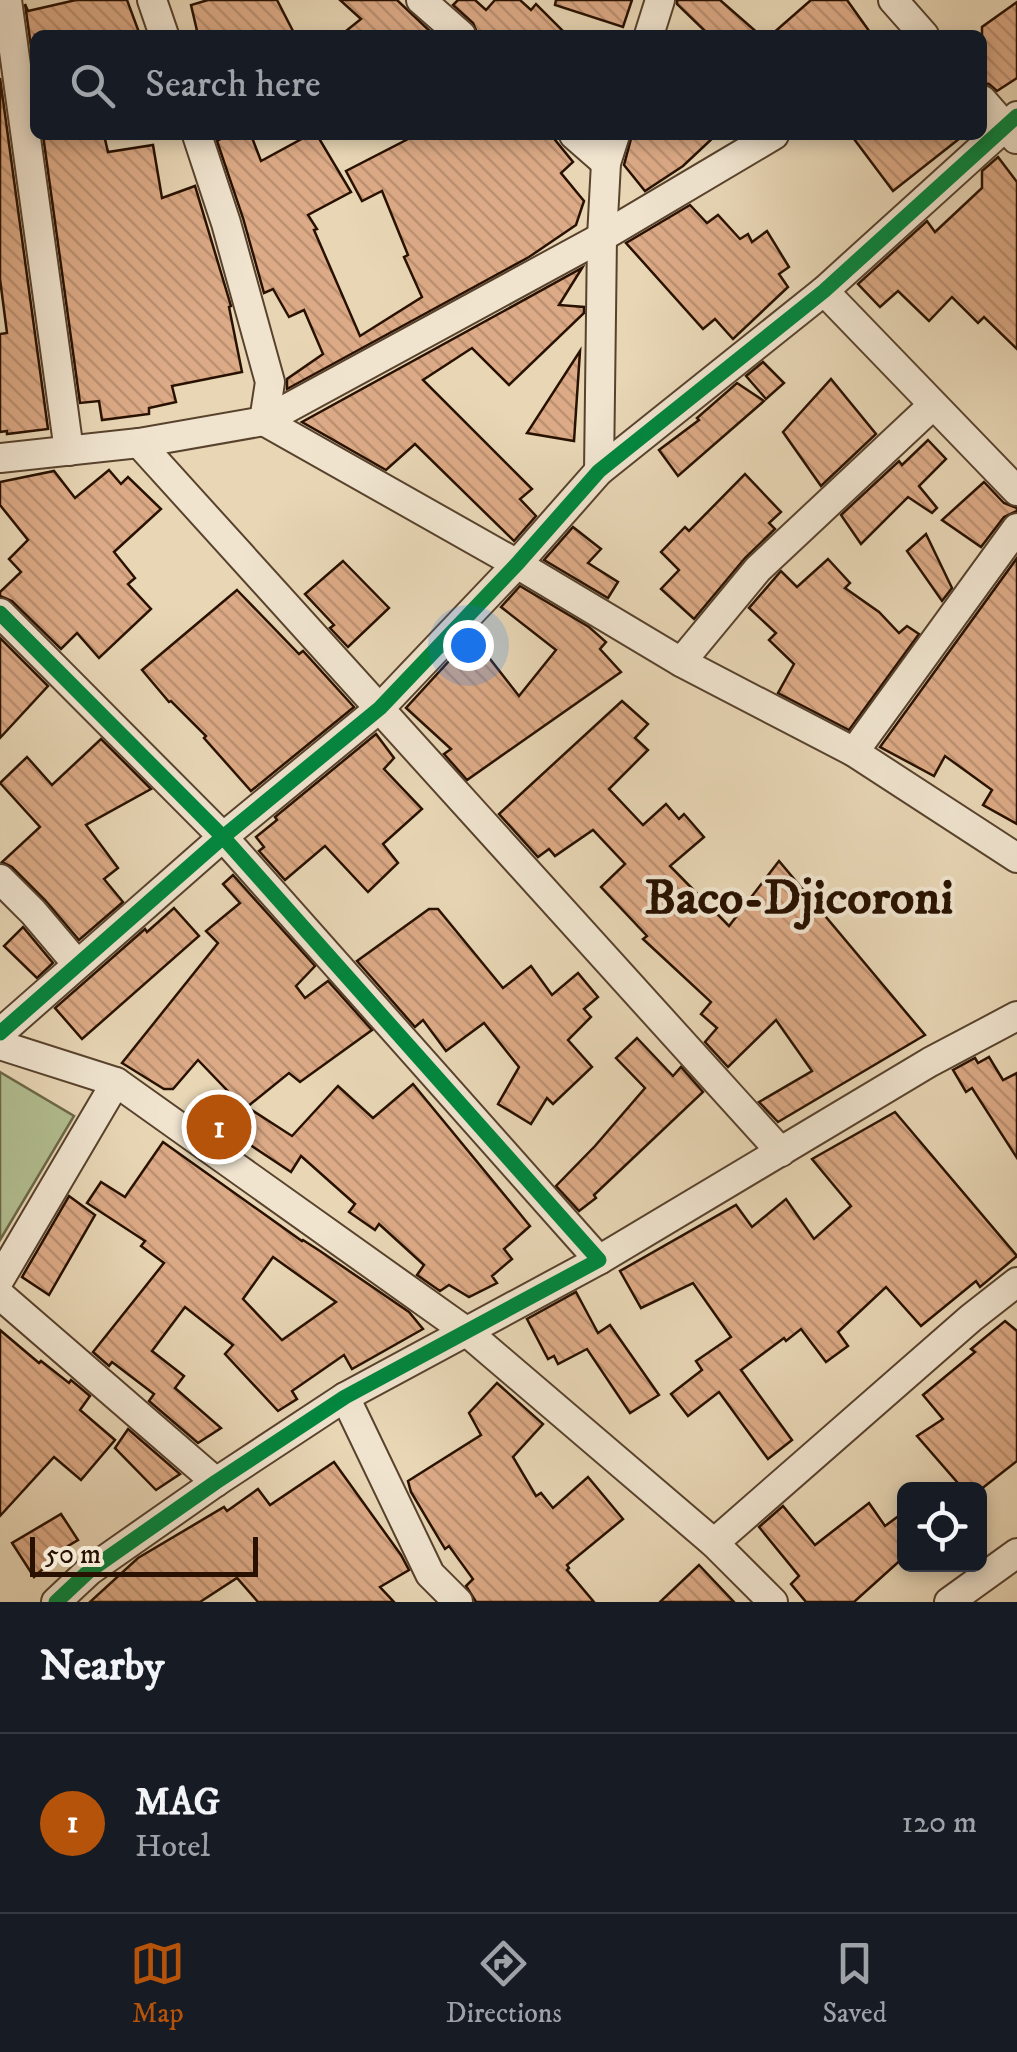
<!DOCTYPE html>
<html lang="en">
<head>
<meta charset="utf-8">
<style>
  :root { --surface:#171b24; --page:#20242c; --text:#f1f3f6; --muted:#9ea1a6; --line:#363941; --accent:#b45309 }
  body { margin:0; font-family:"IM FELL DW Pica",serif; background:var(--page); color:var(--text) }
  .controls { position:absolute; right:30px; bottom:30px; display:grid; overflow:hidden; border-radius:15px; box-shadow:0 5px 15px #0003 }
  .controls button { width:90px; height:90px; display:grid; place-items:center; padding:0; border:0; border-bottom:2px solid var(--line); background:var(--surface); color:var(--text); font:50px sans-serif }
  .scale { position:absolute; left:30px; bottom:25px; width:228px; box-sizing:border-box; padding-left:10px; border:5px solid #281100; border-top:0; font-size:28px; line-height:35px; white-space:nowrap; color:#281100; -webkit-text-stroke:8px #f0e4cf; paint-order:stroke }
  .you { position:absolute; left:468px; top:645px; width:35px; height:35px; margin:-25px; border:8px solid #fff; border-radius:50%; background:#1a73e8; box-shadow:0 0 0 15px #1a73e833 }
  .badge { display:grid; place-items:center; width:65px; height:65px; border-radius:50%; background:var(--accent); color:#fff; font-size:32px; font-weight:700 }
  .pin { position:absolute; translate:-50% -50%; border:5px solid #fff; box-shadow:0 2px 10px #0006 }
  .list { margin:0; padding:0; list-style:none }
  h2 { display:flex; justify-content:space-between; align-items:center; height:130px; margin:0; padding:0 40px; font-size:42px }
  h2 small { font-size:32px; font-weight:400; color:var(--muted) }
  .list li { display:grid; grid-template-columns:65px 1fr auto; gap:30px; align-items:center; box-sizing:border-box; height:180px; padding:0 40px; border-top:2px solid var(--line) }
  .list b { display:block; font-size:38px; white-space:nowrap }
  .list p { margin:0; font-size:32px; white-space:nowrap; color:var(--muted) }
  .list em { font-size:32px; font-style:normal; color:var(--muted) }
  .icon { flex:none; width:55px; height:55px; fill:none; stroke:currentColor; stroke-width:2; stroke-linecap:round; stroke-linejoin:round }
  .map { position:relative; flex:none; width:1017px; height:1602px; overflow:hidden }
  .search { position:absolute; background:var(--surface); box-shadow:0 5px 15px #0003; left:30px; right:30px; top:30px; height:110px; display:flex; align-items:center; gap:25px; box-sizing:border-box; padding:0 35px; border-radius:15px; color:var(--muted); font-size:38px }
  .sheet { height:310px; background:var(--surface) }
  nav { display:flex; justify-content:space-around; align-items:center; box-sizing:border-box; height:140px; border-top:2px solid var(--line); background:var(--surface); font-size:28px; color:var(--muted) }
  nav a { display:grid; justify-items:center; gap:5px }
  nav .on { color:var(--accent) }
  .map>svg:first-child { display:block }
  .park { fill:#b2be90; stroke:#6d6848; stroke-width:2.5 }
  .building { fill:url(#building-back-hatch); stroke:#281100; stroke-width:2.5; fill-rule:evenodd }
  .lines { fill:none; stroke-linecap:round; stroke-linejoin:round }
  .minor-casing { stroke:#58422d; stroke-width:32 }
  .minor { stroke:#f0e4cf; stroke-width:28 }
  .cycleway-casing { stroke:#f0e4cf; stroke-width:21 }
  .cycleway { stroke:#00873e; stroke-width:15 }
  .labels { text-anchor:middle; dominant-baseline:central; stroke-width:8; stroke-linejoin:round; paint-order:stroke }
  .district-label { font-size:50px; font-weight:bold; fill:#281100; stroke:#f0e4cf }
</style>
</head>
<body>
<div class="map">
<svg width="1017" height="1602" viewBox="0 0 1017 1602">
  <defs>
    <pattern id="building-back-hatch" width="6" height="6" patternUnits="userSpaceOnUse" patternTransform="scale(2.5)"><rect width="6" height="6" fill="#dcaa86"/><path d="M-1 5l2 2M0 0l6 6M5-1l2 2" fill="none" stroke="#bd9172"/></pattern>
  </defs>
  <rect width="100%" height="100%" fill="#e8d6b5"/>
  <filter id="stains"><feTurbulence type="fractalNoise" baseFrequency=".002" numOctaves="4"/><feColorMatrix values="0 0 0 0 .2 0 0 0 0 .09 0 0 0 0 .02 0 0 0 .5 -.17"/></filter>
  <radialGradient id="worn" r=".72"><stop offset=".6" stop-color="#630" stop-opacity="0"/><stop offset="1" stop-color="#630" stop-opacity=".3"/></radialGradient>
  <!-- park -->
  <polygon class="park" points="0,1072 74,1116 0,1240"/>
  <!-- building -->
  <g class="building">
    <polygon points="76,0 127,0 140,35 35,35 35,75 25,4 28,11"/>
    <polygon points="208,0 277,0 295,35 198,35 191,5"/>
    <polygon points="340,0 397,0 434,35 341,35 361,19"/>
    <polygon points="458,0 475,0 486,10 495,0 520,0 531,10 536,4 567,35 478,35 473,23 453,5"/>
    <polygon points="556,0 632,0 623,27 555,5"/>
    <polygon points="677,0 720,0 760,35 709,35 677,4"/>
    <polygon points="811,0 847,0 872,35 771,35"/>
    <polygon points="1017,2 1017,78 997,91 989,84 982,83 982,27"/>
    <polygon points="0,78 48,429 7,434 7,431 0,432 0,334 7,333 0,279"/>
    <polygon points="43,135 104,135 108,152 153,145 162,198 195,186 231,306 229,307 242,372 172,386 176,402 149,408 149,414 102,420 99,401 80,403"/>
    <polygon points="228,135 251,135 261,161 309,135 317,135 351,192 308,215 317,229 314,230 360,336 422,297 404,257 408,255 382,191 362,201 346,171 416,135 551,135 573,162 561,173 584,201 576,225 529,257 287,389 287,379 323,354 304,310 289,317 273,289 264,293 243,218 217,141"/>
    <polygon points="632,135 716,135 683,166 645,191 624,165"/>
    <polygon points="851,135 964,135 893,191"/>
    <polygon points="998,157 1017,182 1017,349 984,317 978,323 952,297 929,321 898,291 880,307 858,284 927,221 935,232 982,188 982,171"/>
    <polygon points="690,205 707,223 718,215 740,239 748,234 752,242 767,231 789,267 779,274 788,287 733,339 715,319 703,329 626,243"/>
    <polygon points="582,268 559,305 584,307 584,313 509,385 472,348 423,380 532,489 520,499 536,516 514,541 415,444 386,470 302,422"/>
    <polygon points="580,351 574,441 527,433"/>
    <polygon points="763,362 784,383 766,399 746,376"/>
    <polygon points="831,379 876,434 821,486 783,432"/>
    <polygon points="737,383 764,401 678,476 659,450 699,420 697,418"/>
    <polygon points="928,440 946,459 919,486 937,508 932,513 908,497 861,544 841,515 899,461 902,465"/>
    <polygon points="109,470 121,484 128,477 161,509 114,552 135,578 128,584 151,609 99,658 77,633 61,649 12,601 0,596 0,592 21,572 9,559 28,540 0,505 0,482 54,471 75,498"/>
    <polygon points="745,474 781,512 769,523 775,529 745,558 694,619 661,589 679,570 661,552 685,527 689,531"/>
    <polygon points="984,482 1004,503 1017,508 1017,511 1004,517 981,547 942,520"/>
    <polygon points="573,527 601,549 588,563 618,582 608,598 544,560"/>
    <polygon points="926,534 952,588 942,601 907,551"/>
    <polygon points="1017,558 1017,824 983,805 992,790 945,756 934,776 880,747"/>
    <polygon points="828,559 850,583 845,588 879,612 899,633 907,626 919,634 849,730 778,693 794,664 769,640 776,633 749,608 781,571 797,587"/>
    <polygon points="343,561 389,608 348,647 330,628 334,625 305,594"/>
    <polygon points="520,586 589,627 606,642 600,649 621,672 467,780 444,754 451,749 406,708 472,636 519,696 556,650 501,607"/>
    <polygon points="237,590 299,654 303,651 354,707 251,791 204,738 206,736 171,701 169,702 142,670"/>
    <polygon points="0,638 48,686 0,738"/>
    <polygon points="622,701 648,724 635,738 648,750 609,789 643,825 666,804 679,819 684,814 704,837 670,866 729,926 779,861 925,1035 778,1122 759,1102 812,1071 776,1020 728,1067 705,1042 717,1028 701,1014 711,1002 643,939 647,936 601,887 625,864 593,830 555,856 549,849 538,857 499,814"/>
    <polygon points="376,734 394,758 384,769 422,809 383,844 398,863 368,892 325,846 285,880 259,851 264,847 256,837 277,820 275,817"/>
    <polygon points="101,739 151,789 86,825 118,868 104,879 123,902 79,940 45,900 12,867 2,862 40,827 0,783 27,757 52,785"/>
    <polygon points="233,875 315,966 296,986 305,998 328,981 372,1030 300,1082 289,1073 247,1107 292,1136 338,1086 373,1118 413,1084 530,1226 504,1249 512,1259 492,1276 497,1283 469,1297 449,1285 440,1291 417,1275 424,1265 379,1224 375,1230 349,1212 355,1204 301,1156 291,1172 229,1131 244,1108 198,1060 173,1089 164,1089 122,1063 218,943 206,931 240,903 223,884"/>
    <polygon points="174,908 199,936 82,1039 55,1008 145,929 147,932"/>
    <polygon points="429,909 438,909 503,988 531,966 552,995 578,973 598,997 584,1009 591,1017 568,1040 592,1067 553,1104 547,1098 531,1124 498,1104 519,1067 484,1023 446,1051 423,1020 415,1027 357,961"/>
    <polygon points="23,927 53,963 37,978 4,946"/>
    <polygon points="637,1038 673,1076 681,1067 703,1092 594,1195 596,1198 579,1211 556,1186 595,1146 645,1088 616,1058"/>
    <polygon points="989,1057 1003,1080 1017,1073 1017,1158 972,1088 966,1092 953,1070 975,1058 978,1063"/>
    <polygon points="895,1112 1017,1256 980,1287 976,1281 921,1326 886,1287 838,1332 848,1346 826,1362 801,1329 786,1341 784,1338 741,1370 792,1440 768,1459 719,1392 688,1416 671,1394 702,1370 696,1361 731,1337 693,1283 641,1308 620,1271 736,1205 752,1227 786,1199 814,1239 851,1206 812,1159"/>
    <path d="M163,1142L302,1241L303,1240L320,1251L409,1312L423,1329L352,1369L344,1355L292,1391L297,1399L278,1411L225,1354L233,1345L185,1307L152,1351L184,1376L175,1388L221,1428L198,1443L149,1401L154,1394L112,1362L109,1366L93,1352L164,1263L141,1246L145,1241L87,1203L101,1182L125,1197ZM273,1257L336,1302L282,1340L243,1299Z"/>
    <polygon points="69,1196 95,1215 49,1295 22,1277"/>
    <polygon points="576,1292 598,1333 610,1325 659,1395 630,1413 587,1349 558,1364 554,1356 548,1359 527,1319"/>
    <polygon points="1005,1321 1017,1331 1017,1461 980,1490 964,1490 917,1436 943,1419 923,1395 975,1352 971,1349"/>
    <polygon points="0,1330 39,1363 41,1361 69,1383 71,1380 90,1396 80,1410 115,1440 81,1480 54,1457 0,1516"/>
    <polygon points="497,1383 543,1424 513,1457 536,1496 541,1493 553,1508 588,1477 623,1519 567,1565 569,1568 567,1570 594,1602 476,1602 466,1586 473,1579 449,1546 445,1549 411,1492 408,1481 481,1435 469,1413"/>
    <polygon points="128,1429 180,1474 156,1490 115,1448"/>
    <polygon points="334,1462 401,1555 409,1570 380,1587 394,1602 258,1602 237,1578 200,1602 90,1602 138,1558 224,1507 227,1511 258,1489 270,1505"/>
    <polygon points="869,1503 885,1526 904,1512 904,1557 854,1602 806,1602 791,1584 799,1576 759,1527 783,1506 815,1545"/>
    <polygon points="61,1514 78,1540 68,1546 34,1577 12,1543"/>
    <polygon points="699,1565 734,1602 660,1602"/>
  </g>
  <g class="lines">
    <defs>
      <g id="minor">
        <polyline points="7,0 69,451"/>
        <polyline points="152,0 164,35"/>
        <polyline points="421,0 461,35"/>
        <polyline points="893,0 924,35"/>
        <polyline points="649,35 660,0"/>
        <polyline points="982,100 1016,139"/>
        <polyline points="197,135 226,223 270,382 264,421 517,564 681,662 854,752 1017,858"/>
        <polyline points="574,135 606,163"/>
        <polyline points="824,291 1017,491"/>
        <polyline points="139,443 781,1152"/>
        <polyline points="0,458 139,443 264,421 602,237 774,135"/>
        <polyline points="599,471 602,237 606,163 615,135"/>
        <polyline points="0,613 223,837 599,1260 345,1397 216,1482 89,1571 56,1602"/>
        <polyline points="681,662 758,569 933,405"/>
        <polyline points="854,752 1017,528"/>
        <polyline points="0,879 33,912 77,964"/>
        <polyline points="0,1033 223,837 380,708 517,564 599,471 824,291 1017,116"/>
        <polyline points="0,1045 116,1082 0,1279"/>
        <polyline points="116,1082 467,1332 714,1543 773,1602"/>
        <polyline points="599,1260 930,1062 1017,1016"/>
        <polyline points="0,1295 216,1482"/>
        <polyline points="345,1397 430,1574 458,1602"/>
        <polyline points="714,1543 971,1318 1017,1282"/>
        <polyline points="949,1602 1017,1553"/>
      </g>
    </defs>
    <!-- minor casing -->
    <use href="#minor" class="minor-casing"/>
    <!-- minor -->
    <use href="#minor" class="minor"/>
    <defs>
      <g id="cycleway">
        <polyline points="0,613 223,837 599,1260 345,1397 216,1482 89,1571 56,1602"/>
        <polyline points="0,1033 223,837 380,708 517,564 599,471 824,291 1017,116"/>
      </g>
    </defs>
    <!-- cycleway casing -->
    <use href="#cycleway" class="cycleway-casing"/>
    <!-- cycleway -->
    <use href="#cycleway" class="cycleway"/>
  </g>
  <g class="labels">
    <!-- district labels -->
    <g class="district-label">
      <text x="799" y="898">Baco-Djicoroni</text>
    </g>
  </g>
  <rect width="100%" height="100%" filter="url(#stains)"/>
  <rect width="100%" height="100%" fill="url(#worn)"/>
</svg>
<div class="controls">
<button><svg class="icon" aria-label="locate" viewBox="0 0 24 24"><circle cx="12" cy="12" r="6"/><path d="M12 2v4M12 18v4M2 12h4M18 12h4"/></svg></button>
</div>
<div class="scale">50 m</div>
<div class="you"></div>
<div class="pin badge" style="left:219px;top:1127px">1</div>
<div class="search"><svg class="icon" aria-label="search" viewBox="0 0 24 24"><circle cx="10" cy="10" r="6"/><path d="M15 15l6 6"/></svg>Search here</div>
</div>
<section class="sheet">
<h2>Nearby<small></small></h2>
<ul class="list">
<li><span class="badge">1</span><div><b>MAG</b><p>Hotel</p></div><em>120 m</em></li>
</ul>
</section>
<nav>
<a class="on"><svg class="icon" aria-label="map" viewBox="0 0 24 24"><path d="M3 6l6-2 6 2 6-2v14l-6 2-6-2-6 2zM9 4v14M15 6v14"/></svg>Map</a>
<a><svg class="icon" aria-label="directions" viewBox="0 0 24 24"><path d="M12 3l9 9-9 9-9-9zM9 14v-3h6M13 9l2 2-2 2"/></svg>Directions</a>
<a><svg class="icon" aria-label="saved" viewBox="0 0 24 24"><path d="M7 4h10v16l-5-4-5 4z"/></svg>Saved</a>
</nav>
</body>
</html>
